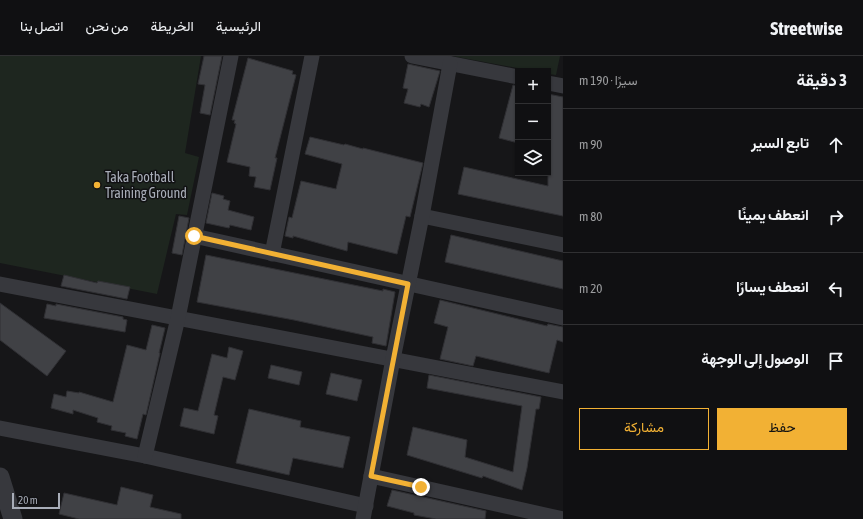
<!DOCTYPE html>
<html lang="ar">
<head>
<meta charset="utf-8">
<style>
  :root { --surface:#101012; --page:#1e1e20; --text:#f1f3f6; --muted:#9c9d9f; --line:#303032; --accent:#f2b134 }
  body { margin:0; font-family:"Asap Condensed",Vazirmatn,sans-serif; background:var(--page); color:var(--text); direction:rtl }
  .controls { position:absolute; right:12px; top:12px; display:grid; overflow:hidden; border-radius:0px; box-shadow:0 1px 3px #0004 }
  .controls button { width:36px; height:36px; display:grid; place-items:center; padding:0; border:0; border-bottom:1px solid var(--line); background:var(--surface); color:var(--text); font:20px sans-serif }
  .scale { position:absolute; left:12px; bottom:10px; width:48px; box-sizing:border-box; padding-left:4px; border:2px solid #a8adb8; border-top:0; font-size:11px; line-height:14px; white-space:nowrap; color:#a8adb8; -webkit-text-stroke:3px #111113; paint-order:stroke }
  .stop { position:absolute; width:12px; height:12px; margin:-9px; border:3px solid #f2b134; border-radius:50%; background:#fff }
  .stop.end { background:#f2b134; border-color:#fff; box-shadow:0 1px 4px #0008 }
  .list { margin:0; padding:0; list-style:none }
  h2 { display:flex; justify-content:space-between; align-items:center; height:52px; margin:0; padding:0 16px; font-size:17px }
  h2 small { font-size:13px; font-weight:400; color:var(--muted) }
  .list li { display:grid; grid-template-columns:26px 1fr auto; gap:12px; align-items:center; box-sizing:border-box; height:72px; padding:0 16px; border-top:1px solid var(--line) }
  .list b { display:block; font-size:15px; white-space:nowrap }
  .list em { font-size:13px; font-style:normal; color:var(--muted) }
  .actions { display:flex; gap:8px; padding:12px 16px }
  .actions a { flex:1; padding:9px 0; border:1px solid var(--accent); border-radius:0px; text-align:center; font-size:14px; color:var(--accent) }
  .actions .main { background:var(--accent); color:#111 }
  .icon { flex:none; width:22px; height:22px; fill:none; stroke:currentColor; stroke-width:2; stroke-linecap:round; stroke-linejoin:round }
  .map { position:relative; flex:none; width:563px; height:463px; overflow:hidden; direction:ltr }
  header { display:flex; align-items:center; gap:24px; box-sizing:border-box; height:56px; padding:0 20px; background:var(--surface); border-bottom:1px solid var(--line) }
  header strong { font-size:19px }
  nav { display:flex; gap:22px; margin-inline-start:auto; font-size:14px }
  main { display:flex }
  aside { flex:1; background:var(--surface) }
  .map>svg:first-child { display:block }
  .green { fill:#1e261f }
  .building { fill:#404145; stroke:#303034 }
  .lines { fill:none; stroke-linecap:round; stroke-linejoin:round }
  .minor { stroke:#37383d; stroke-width:15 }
  .tertiary { stroke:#37383d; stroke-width:19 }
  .route { stroke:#f2b134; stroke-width:5 }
  .poi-dot { fill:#f2b134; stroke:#111113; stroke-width:1.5 }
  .labels { text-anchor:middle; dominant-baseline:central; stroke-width:3; stroke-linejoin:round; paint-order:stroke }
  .poi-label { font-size:14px; fill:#a8adb8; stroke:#111113; text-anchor:start }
</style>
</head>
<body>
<header>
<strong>Streetwise</strong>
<nav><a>الرئيسية</a><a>الخريطة</a><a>من نحن</a><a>اتصل بنا</a></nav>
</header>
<main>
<aside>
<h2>3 دقيقة<small>سيرًا · 190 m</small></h2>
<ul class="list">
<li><svg class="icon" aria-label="ahead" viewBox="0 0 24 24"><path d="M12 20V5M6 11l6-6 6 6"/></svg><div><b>تابع السير</b></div><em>90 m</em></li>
<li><svg class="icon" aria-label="right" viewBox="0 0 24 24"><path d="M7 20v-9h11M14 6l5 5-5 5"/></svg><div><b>انعطف يمينًا</b></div><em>80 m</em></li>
<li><svg class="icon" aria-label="left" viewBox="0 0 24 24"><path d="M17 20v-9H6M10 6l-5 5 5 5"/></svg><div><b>انعطف يسارًا</b></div><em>20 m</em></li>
<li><svg class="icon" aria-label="arrive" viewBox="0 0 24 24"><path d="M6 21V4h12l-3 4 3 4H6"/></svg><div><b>الوصول إلى الوجهة</b></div></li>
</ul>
<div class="actions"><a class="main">حفظ</a><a>مشاركة</a></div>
</aside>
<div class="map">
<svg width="563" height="463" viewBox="0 0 563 463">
  <rect width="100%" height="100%" fill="#161618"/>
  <!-- green -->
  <g class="green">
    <polygon points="0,0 201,0 185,97 199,101 187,159 176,158 157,238 0,207"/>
    <polygon points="452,0 560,0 556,19 548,18 548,15 533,15"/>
  </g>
  <!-- building -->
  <g class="building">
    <polygon points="204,0 222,0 210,59 200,57 205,29 198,28"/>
    <polygon points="248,2 293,15 292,18 296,19 275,102 277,102 270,134 254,131 256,121 249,120 250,111 227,106 236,68 234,67 235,64 232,64"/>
    <polygon points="408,8 440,15 429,51 421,48 420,51 404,47 408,33 403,32"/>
    <polygon points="513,29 518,30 518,87 499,82"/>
    <polygon points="548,38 563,41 563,160 458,138 464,111 548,130"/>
    <polygon points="310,81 344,89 345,88 363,93 363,92 423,107 410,161 406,160 397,198 348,186 347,195 293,180 293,182 285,180 289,161 292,162 301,125 336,133 342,108 305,98"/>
    <polygon points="212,137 224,140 223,143 230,145 228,154 254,161 251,174 230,169 229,172 206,167"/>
    <polygon points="179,160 189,162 182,199 172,197"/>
    <polygon points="451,179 563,205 563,233 445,206"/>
    <polygon points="206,199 383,235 383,233 395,236 386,290 372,287 373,281 294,264 197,246"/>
    <polygon points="64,219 97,227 98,225 130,231 127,243 61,230"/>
    <polygon points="440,244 547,270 548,268 563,271 563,286 557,284 549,317 476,300 473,310 440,303 448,271 434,267"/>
    <polygon points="0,247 66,295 47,320 0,284"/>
    <polygon points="47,248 56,250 56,248 123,261 123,263 127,264 125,276 44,262"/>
    <polygon points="152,269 165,272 159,297 160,297 146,359 143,358 137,383 125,380 126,377 111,374 112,370 97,366 98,362 73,354 73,358 51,352 54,338 66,341 67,335 79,337 79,336 113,346 127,289 146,294"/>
    <polygon points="229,291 243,295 235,324 223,321 214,359 218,360 214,378 180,370 184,352 198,355 212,298 227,302"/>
    <polygon points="271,309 302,316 299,329 268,322"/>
    <polygon points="331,317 362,324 357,345 326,338"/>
    <polygon points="429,319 541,341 539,353 536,353 527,412 522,434 483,420 482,422 407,399 413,371 467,384 465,401 513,416 522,350 427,332"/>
    <polygon points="249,353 301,365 300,371 350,381 343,412 293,402 289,419 236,407"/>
    <polygon points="121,431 153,439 150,451 181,458 181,463 79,463 59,458 64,437 117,449"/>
    <polygon points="392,434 486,455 485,463 436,463 414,459 414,457 387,450"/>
  </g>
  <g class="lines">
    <!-- minor -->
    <g class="minor">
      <polyline points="412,0 518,21"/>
      <polyline points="548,27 563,30"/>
      <polyline points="422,160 563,189"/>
      <polyline points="194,180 563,262"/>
      <polyline points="272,198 312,0"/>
      <polyline points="0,228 563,336"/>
      <polyline points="0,372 145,400 366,450"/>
      <polyline points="145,400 178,262 231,0"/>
      <polyline points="371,420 563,463"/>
      <polyline points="363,463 393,303 422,160 450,8"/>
    </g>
    <!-- tertiary -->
    <polyline class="tertiary" points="0,421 13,463"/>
  </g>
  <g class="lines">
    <!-- route -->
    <polyline class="route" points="194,180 408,228 371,420 421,431"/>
  </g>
  <!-- markers -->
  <circle class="poi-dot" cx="97" cy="129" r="4"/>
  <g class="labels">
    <!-- poi labels -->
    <g class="poi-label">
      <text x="105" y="121">Taka Football<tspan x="105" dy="16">Training Ground</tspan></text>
    </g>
  </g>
</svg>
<div class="controls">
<button>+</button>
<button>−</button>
<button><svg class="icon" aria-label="layers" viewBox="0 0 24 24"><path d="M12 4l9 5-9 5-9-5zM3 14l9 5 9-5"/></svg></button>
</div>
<div class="scale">20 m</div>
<div class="stop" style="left:194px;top:180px"></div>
<div class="stop end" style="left:421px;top:431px"></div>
</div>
</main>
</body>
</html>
